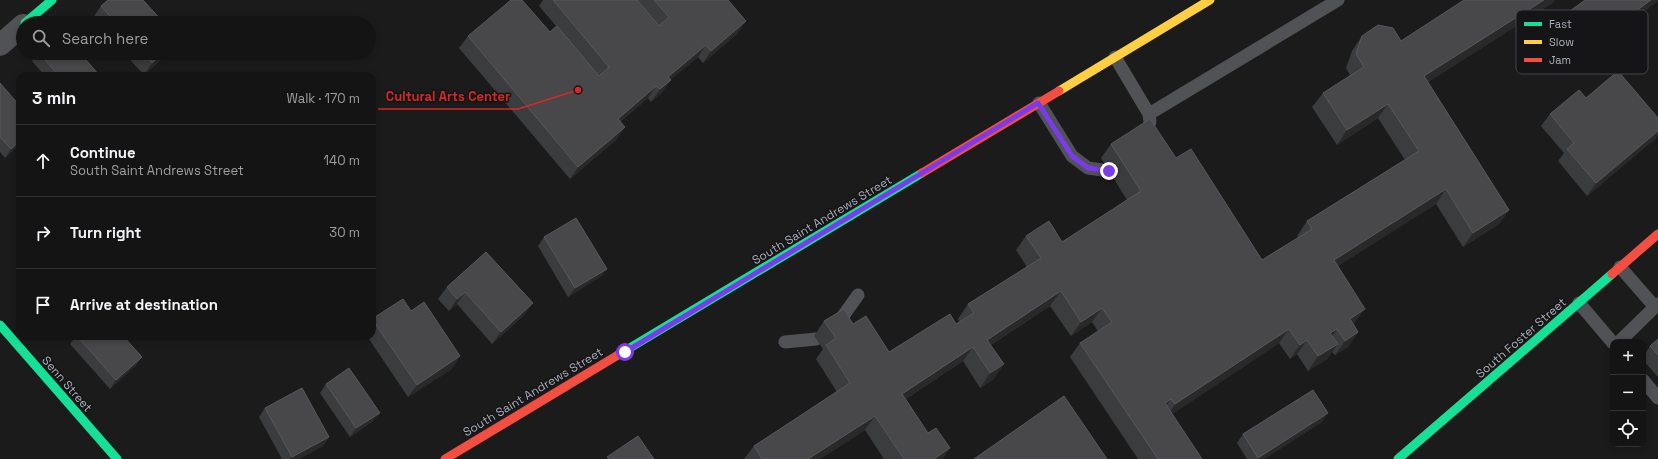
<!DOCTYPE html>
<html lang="en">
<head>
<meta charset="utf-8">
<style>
  :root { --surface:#141414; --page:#212122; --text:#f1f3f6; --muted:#9d9ea0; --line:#333334 }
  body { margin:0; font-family:"Space Grotesk",sans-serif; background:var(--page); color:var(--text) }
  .controls { position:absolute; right:12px; bottom:12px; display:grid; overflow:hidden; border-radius:8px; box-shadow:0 2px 6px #0003 }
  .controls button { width:36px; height:36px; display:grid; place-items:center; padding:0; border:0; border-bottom:1px solid var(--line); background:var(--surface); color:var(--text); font:20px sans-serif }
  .stop { position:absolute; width:12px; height:12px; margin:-9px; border:3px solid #7c3aed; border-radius:50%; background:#fff }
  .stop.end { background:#7c3aed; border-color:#fff; box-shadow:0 1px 4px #0008 }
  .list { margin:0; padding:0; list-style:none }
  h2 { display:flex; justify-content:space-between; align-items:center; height:52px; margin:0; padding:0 16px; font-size:17px }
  h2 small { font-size:13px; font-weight:400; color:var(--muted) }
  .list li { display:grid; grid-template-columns:26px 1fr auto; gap:12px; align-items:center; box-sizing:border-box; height:72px; padding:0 16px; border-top:1px solid var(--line) }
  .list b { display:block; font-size:15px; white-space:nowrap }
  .list p { margin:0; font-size:13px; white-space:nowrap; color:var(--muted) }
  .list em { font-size:13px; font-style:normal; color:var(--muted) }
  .icon { flex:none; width:22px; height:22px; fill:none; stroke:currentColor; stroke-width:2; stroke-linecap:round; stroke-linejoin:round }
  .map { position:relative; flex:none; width:1658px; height:459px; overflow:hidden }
  .search { position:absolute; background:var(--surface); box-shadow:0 2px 6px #0003; left:16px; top:16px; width:360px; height:44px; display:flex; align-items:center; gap:10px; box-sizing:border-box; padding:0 14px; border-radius:22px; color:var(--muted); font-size:15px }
  .panel { position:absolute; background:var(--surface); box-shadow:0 2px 6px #0003; left:16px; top:72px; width:360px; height:268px; border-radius:12px }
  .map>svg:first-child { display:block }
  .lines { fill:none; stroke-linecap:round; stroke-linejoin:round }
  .lane { stroke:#505255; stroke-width:13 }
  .street { stroke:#505255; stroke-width:22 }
  .fast { stroke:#16e098; stroke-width:9 }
  .slow { stroke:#ffcf43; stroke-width:9 }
  .jam { stroke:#f24e42; stroke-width:9 }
  .wall { fill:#3b3c3d }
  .shaded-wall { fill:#292929 }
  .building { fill:#48484a; stroke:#57585c }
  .route { stroke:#7c3aed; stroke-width:5 }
  .labels { text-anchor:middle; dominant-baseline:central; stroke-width:3; stroke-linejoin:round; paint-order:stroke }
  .street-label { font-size:12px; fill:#acb0bc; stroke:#151517 }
  .key { fill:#151517; stroke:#424449; stroke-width:1 }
  .key-label { font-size:11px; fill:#acb0bc }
  .leader { fill:none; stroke:#d62828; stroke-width:1.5 }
  .callout-dot { fill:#d62828; stroke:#151517; stroke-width:1.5 }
  .callout-label { font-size:13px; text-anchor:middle; font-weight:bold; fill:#d62828; stroke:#151517; stroke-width:3; stroke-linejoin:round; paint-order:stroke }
</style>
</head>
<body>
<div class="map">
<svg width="1658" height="459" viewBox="0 0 1658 459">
  <rect width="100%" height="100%" fill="#1b1b1b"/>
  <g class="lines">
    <!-- lane -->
    <g class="lane">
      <polyline points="1115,57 1149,114 1150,122"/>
      <polyline points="1039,103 1072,156 1088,168 1109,171"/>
      <polyline points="1149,114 1338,0"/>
      <polyline points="1620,267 1655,307"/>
      <polyline points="1579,303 1613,343"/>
      <polyline points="836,326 858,295"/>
      <polyline points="785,342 816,339"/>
      <polyline points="1619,342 1658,304"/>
      <polyline points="1643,380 1658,398"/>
    </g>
    <!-- street -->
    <polyline class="street" points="0,45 23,25"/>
    <!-- fast -->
    <g class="fast">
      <polyline points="25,23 52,0"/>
      <polyline points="0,325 117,459"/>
      <polyline points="618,355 922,173"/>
      <polyline points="1398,459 1612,274"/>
    </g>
    <!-- slow -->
    <polyline class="slow" points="1059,91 1210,0"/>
    <!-- jam -->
    <g class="jam">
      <polyline points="922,173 1059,91"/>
      <polyline points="1612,274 1658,234"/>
      <polyline points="445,459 618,355"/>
    </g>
  </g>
  <!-- wall -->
  <g class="wall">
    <polygon points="543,0 728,0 738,33 703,63 698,57 671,79 662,92 651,102 648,98 620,122 625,127 616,140 570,179 459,48 468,36 550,32 556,26 539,6"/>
    <polygon points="1658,0 1658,1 1578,59 1555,28 1563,16"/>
    <polygon points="1554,2 1428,82 1509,210 1499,224 1463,247 1436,204 1337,266 1354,324 1358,332 1348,347 1335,355 1332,352 1327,359 1308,371 1297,354 1290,359 1279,343 1172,414 1202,459 1138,459 1070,357 1080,343 1098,331 1092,322 1071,336 1050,306 991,345 994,379 980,388 963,361 906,399 943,459 884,459 865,430 820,459 744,459 754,446 837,392 816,359 823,349 814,336 824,321 853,324 889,352 956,324 960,322 958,319 968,304 1027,267 1016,250 1026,236 1062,242 1127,200 1101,158 1111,144 1176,158 1262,260 1298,238 1297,236 1307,221 1405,160 1378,118 1337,145 1312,107 1323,93 1350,75 1346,68 1352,51 1362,36 1401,41"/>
    <polygon points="101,6 164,23 97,23 93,18"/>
    <polygon points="38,53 80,53 100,76 45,76 32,61"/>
    <polygon points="124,53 168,53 144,75"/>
    <polygon points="0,83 20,144 5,158 0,152"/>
    <polygon points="1586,98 1656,138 1587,196 1558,161 1564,153 1541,126 1550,114"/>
    <polygon points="544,237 607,269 600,277 568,297 538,246"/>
    <polygon points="486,252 524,315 492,344 457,304 449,311 438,299 447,287"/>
    <polygon points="403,299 452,369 408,397 367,336 372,336 372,319"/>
    <polygon points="76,336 123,336 142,357 135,366 110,389 70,344"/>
    <polygon points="1658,339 1658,377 1643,360 1643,357 1650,346"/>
    <polygon points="326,384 373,421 350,437 320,393"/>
    <polygon points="265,408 329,437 323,446 299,459 282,459 259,417"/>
    <polygon points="1322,422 1264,459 1247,459 1237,443 1243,434"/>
  </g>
  <!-- shaded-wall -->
  <g class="shaded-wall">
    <polygon points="1544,0 1555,0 1554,2 1414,91 1424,76"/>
    <polygon points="1651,0 1658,0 1658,1 1578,59 1586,47"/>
    <polygon points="746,21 738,33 703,63 711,51"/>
    <polygon points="706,45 698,57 660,89 668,77"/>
    <polygon points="163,53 168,53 144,75 152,63"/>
    <polygon points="671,80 662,92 651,102 660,89"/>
    <polygon points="656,86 648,98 609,131 618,119"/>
    <polygon points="1388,104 1378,118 1337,145 1347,130"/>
    <polygon points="625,127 616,140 570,179 578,167"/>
    <polygon points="1658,131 1658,135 1656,138 1587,196 1596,183"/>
    <polygon points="20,141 20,144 5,158 11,149"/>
    <polygon points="1446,189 1436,204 1324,275 1334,260"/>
    <polygon points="1509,210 1499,224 1463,247 1473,233"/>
    <polygon points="607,269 600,277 568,297 575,288"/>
    <polygon points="1061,291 1050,306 977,354 987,340"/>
    <polygon points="465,292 457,304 449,311 457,299"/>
    <polygon points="533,303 524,315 492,344 501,332"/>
    <polygon points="1102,308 1092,322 1071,336 1081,322"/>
    <polygon points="1365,309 1354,324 1340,333 1350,319"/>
    <polygon points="1289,329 1279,343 1165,419 1175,404"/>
    <polygon points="1337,329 1327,344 1330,333"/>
    <polygon points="1358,332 1348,347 1335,355 1345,341"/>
    <polygon points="1307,340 1297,354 1290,359 1300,345"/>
    <polygon points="1338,344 1327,359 1308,371 1318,356"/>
    <polygon points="973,347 963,361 892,408 902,394"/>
    <polygon points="460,356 452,369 408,397 417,385"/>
    <polygon points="142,357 135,366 110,389 116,380"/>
    <polygon points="1004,364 994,379 980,388 990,373"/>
    <polygon points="1171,399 1161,413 1165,403"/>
    <polygon points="380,413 373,421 350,437 356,428"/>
    <polygon points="1328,413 1322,422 1264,459 1257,459 1258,458"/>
    <polygon points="875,416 865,430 820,459 808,459"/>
    <polygon points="329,437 323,446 299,459 291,459 292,457"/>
    <polygon points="950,448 943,459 934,459"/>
  </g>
  <!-- building -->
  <g class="building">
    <polygon points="108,0 143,0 164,23 116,23 101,6"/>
    <polygon points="511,0 522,0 550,32 557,26 599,76 609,67 553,0 637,0 659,26 669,17 654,0 728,0 746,21 711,51 706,45 668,77 671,80 660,89 656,86 618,119 625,127 578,167 468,36"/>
    <polygon points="1464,0 1544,0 1424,76 1509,210 1473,233 1446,189 1334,260 1365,309 1350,319 1358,332 1345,341 1337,329 1330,333 1338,344 1318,356 1307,340 1300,345 1289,329 1175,404 1171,399 1165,403 1202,459 1158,459 1080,343 1112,322 1102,308 1081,322 1061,291 987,340 1004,364 990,373 973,347 902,394 928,433 936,428 950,448 934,459 904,459 875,416 808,459 762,459 754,446 850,383 826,345 836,338 824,321 844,309 853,324 866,316 889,352 950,314 956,324 974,313 968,304 1041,258 1026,236 1049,221 1062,242 1141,191 1111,144 1150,119 1176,158 1191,149 1262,260 1312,229 1307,221 1419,151 1388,104 1347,130 1323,93 1364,67 1356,54 1362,36 1378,25 1393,28 1401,41"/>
    <polygon points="1585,0 1651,0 1586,47 1563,16"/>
    <polygon points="39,53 80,53 100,76 59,76"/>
    <polygon points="143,53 163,53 152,63"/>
    <polygon points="1618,71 1658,118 1658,131 1596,183 1567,149 1574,143 1550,114 1579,90 1586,98"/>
    <polygon points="0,83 20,106 20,141 11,149 0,137"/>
    <polygon points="576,218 607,269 575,288 544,237"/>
    <polygon points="486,252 533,303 501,332 465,292 457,299 447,287"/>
    <polygon points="403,299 411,311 424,302 460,356 417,385 372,319"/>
    <polygon points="77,336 123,336 142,357 116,380"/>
    <polygon points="1658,339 1658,355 1650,346"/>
    <polygon points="349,368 380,413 356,428 326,384"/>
    <polygon points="302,388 329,437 292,457 265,408"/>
    <polygon points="1313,390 1328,413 1258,458 1243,434"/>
    <polygon points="1064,396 1107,459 974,459"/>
    <polygon points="638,436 654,459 609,459 607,457"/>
  </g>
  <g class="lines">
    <!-- route -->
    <polyline class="route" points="625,352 1038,103 1072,156 1088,168 1109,171"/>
  </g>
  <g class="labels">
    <!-- street labels -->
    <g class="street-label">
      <text transform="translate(822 220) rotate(-31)">South Saint Andrews Street</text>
      <text transform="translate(1521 338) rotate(-41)">South Foster Street</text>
      <text transform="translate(67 384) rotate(49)">Senn Street</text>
      <text transform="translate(533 392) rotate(-31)">South Saint Andrews Street</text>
    </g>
  </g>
  <!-- legend -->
  <rect x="1516" y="10" width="132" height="64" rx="6" class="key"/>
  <rect x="1524" y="22" width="18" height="4" fill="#16e098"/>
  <rect x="1524" y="40" width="18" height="4" fill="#ffcf43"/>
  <rect x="1524" y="58" width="18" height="4" fill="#f24e42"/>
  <g class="key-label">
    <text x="1549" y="28">Fast</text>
    <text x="1549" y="46">Slow</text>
    <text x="1549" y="64">Jam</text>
  </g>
  <!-- callouts -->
  <path class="leader" d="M578 90L518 109H378"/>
  <circle class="callout-dot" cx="578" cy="90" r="4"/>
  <g class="callout-label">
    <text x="448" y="101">Cultural Arts Center</text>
  </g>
</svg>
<div class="controls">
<button>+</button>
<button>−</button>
<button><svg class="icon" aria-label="locate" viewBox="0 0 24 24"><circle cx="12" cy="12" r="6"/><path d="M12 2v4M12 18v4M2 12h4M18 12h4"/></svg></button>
</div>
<div class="stop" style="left:625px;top:352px"></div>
<div class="stop end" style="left:1109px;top:171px"></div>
<div class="search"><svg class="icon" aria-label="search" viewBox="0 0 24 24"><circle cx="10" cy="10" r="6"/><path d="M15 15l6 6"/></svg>Search here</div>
<section class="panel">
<h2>3 min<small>Walk · 170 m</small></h2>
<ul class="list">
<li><svg class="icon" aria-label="ahead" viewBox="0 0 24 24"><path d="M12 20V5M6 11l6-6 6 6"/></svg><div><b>Continue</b><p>South Saint Andrews Street</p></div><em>140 m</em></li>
<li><svg class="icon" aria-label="right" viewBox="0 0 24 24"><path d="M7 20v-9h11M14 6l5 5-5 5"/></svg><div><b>Turn right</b></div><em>30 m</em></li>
<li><svg class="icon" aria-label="arrive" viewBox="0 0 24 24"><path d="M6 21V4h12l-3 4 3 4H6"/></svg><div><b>Arrive at destination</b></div></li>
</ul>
</section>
</div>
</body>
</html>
